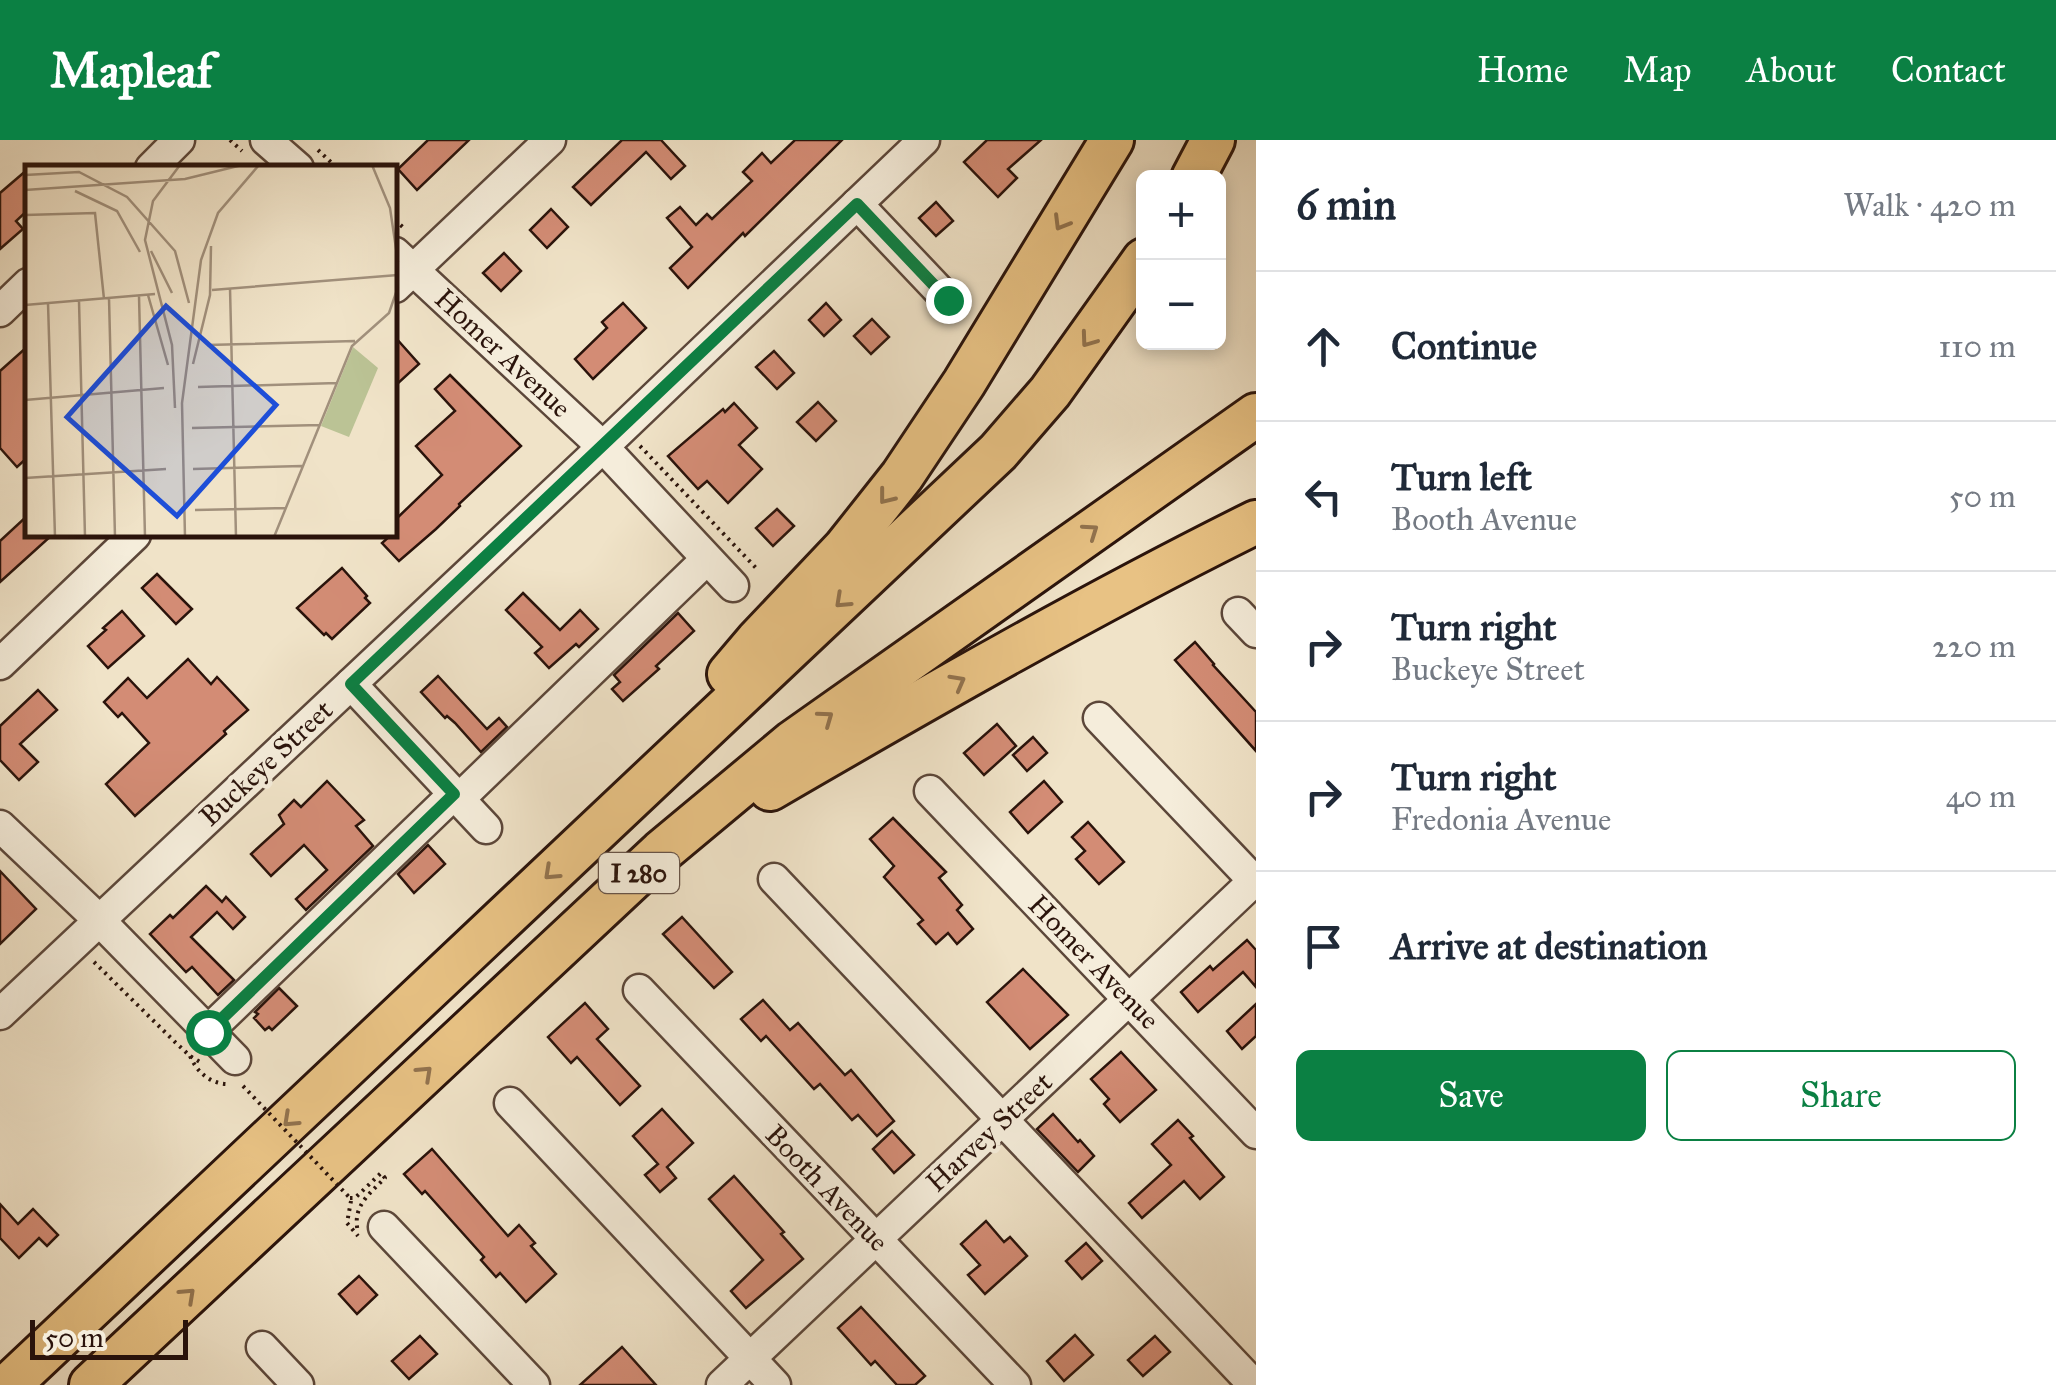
<!DOCTYPE html>
<html lang="en">
<head>
<meta charset="utf-8">
<style>
  :root { --surface:#fff; --page:#f6f6f7; --text:#1f2937; --muted:#747a83; --line:#e0e1e3; --accent:#0b8043 }
  body { margin:0; font-family:"IM FELL Great Primer",serif; background:var(--page); color:var(--text) }
  .controls { position:absolute; right:30px; top:30px; display:grid; overflow:hidden; border-radius:15px; box-shadow:0 5px 15px #0003 }
  .controls button { width:90px; height:90px; display:grid; place-items:center; padding:0; border:0; border-bottom:2px solid var(--line); background:var(--surface); color:var(--text); font:50px sans-serif }
  .scale { position:absolute; left:30px; bottom:25px; width:158px; box-sizing:border-box; padding-left:10px; border:5px solid #2a130b; border-top:0; font-size:28px; line-height:35px; white-space:nowrap; color:#2a130b; -webkit-text-stroke:8px #f5eddb; paint-order:stroke }
  .stop { position:absolute; width:30px; height:30px; margin:-22px; border:8px solid #0b8043; border-radius:50%; background:#fff }
  .stop.end { background:#0b8043; border-color:#fff; box-shadow:0 2px 10px #0008 }
  .list { margin:0; padding:0; list-style:none }
  h2 { display:flex; justify-content:space-between; align-items:center; height:130px; margin:0; padding:0 40px; font-size:42px }
  h2 small { font-size:32px; font-weight:400; color:var(--muted) }
  .list li { display:grid; grid-template-columns:65px 1fr auto; gap:30px; align-items:center; box-sizing:border-box; height:150px; padding:0 40px; border-top:2px solid var(--line) }
  .list b { display:block; font-size:38px; white-space:nowrap }
  .list p { margin:0; font-size:32px; white-space:nowrap; color:var(--muted) }
  .list em { font-size:32px; font-style:normal; color:var(--muted) }
  .actions { display:flex; gap:20px; padding:30px 40px }
  .actions a { flex:1; padding:22px 0; border:2px solid var(--accent); border-radius:15px; text-align:center; font-size:35px; color:var(--accent) }
  .actions .main { background:var(--accent); color:#fff }
  .icon { flex:none; width:55px; height:55px; fill:none; stroke:currentColor; stroke-width:2; stroke-linecap:round; stroke-linejoin:round }
  .map { position:relative; flex:none; width:1256px; height:1245px; overflow:hidden }
  header { display:flex; align-items:center; gap:60px; box-sizing:border-box; height:140px; padding:0 50px; background:var(--accent); color:#fff }
  header strong { font-size:48px }
  nav { display:flex; gap:55px; margin-inline-start:auto; font-size:35px }
  main { display:flex }
  aside { flex:1; background:var(--surface) }
  .map>svg:first-child { display:block }
  .building { fill:#d38c75; stroke:#2a130b; stroke-width:2.5 }
  .lines { fill:none; stroke-linecap:round; stroke-linejoin:round }
  .minor-casing { stroke:#5c473a; stroke-width:35 }
  .highway-casing { stroke:#2a130b; stroke-width:48 }
  .path { stroke:#2a130b; stroke-width:4; stroke-dasharray:2.5 5; stroke-linecap:butt }
  .minor { stroke:#f5eddb; stroke-width:30 }
  .highway { stroke:#e8c284; stroke-width:42 }
  .path-bridge { stroke:#2a130b; stroke-width:4; stroke-dasharray:2.5 5; stroke-linecap:butt }
  .oneway { stroke:#92734e }
  .route { stroke:#0b8043; stroke-width:12 }
  .labels { text-anchor:middle; dominant-baseline:central; stroke-width:9; stroke-linejoin:round; paint-order:stroke }
  .shield { fill:#f5eddb; stroke:#675449; stroke-width:2.5 }
  .shield-label { font-size:25px; font-weight:bold; fill:#2a130b }
  .street-label { font-size:28px; fill:#2a130b; stroke:#f5eddb }
  .inset-road { fill:none; stroke:#a1907c; stroke-width:2.5 }
  .view { fill:#1d4ed8; fill-opacity:0.15; stroke:#1d4ed8; stroke-width:5 }
  .inset-edge { fill:none; stroke:#2a130b; stroke-width:5 }
</style>
</head>
<body>
<header>
<strong>Mapleaf</strong>
<nav><a>Home</a><a>Map</a><a>About</a><a>Contact</a></nav>
</header>
<main>
<div class="map">
<svg width="1256" height="1245" viewBox="0 0 1256 1245">
  <rect width="100%" height="100%" fill="#f0e3c8"/>
  <filter id="stains"><feTurbulence type="fractalNoise" baseFrequency=".002" numOctaves="4"/><feColorMatrix values="0 0 0 0 .2 0 0 0 0 .09 0 0 0 0 .02 0 0 0 .5 -.17"/></filter>
  <radialGradient id="worn" r=".72"><stop offset=".6" stop-color="#630" stop-opacity="0"/><stop offset="1" stop-color="#630" stop-opacity=".3"/></radialGradient>
  <!-- building -->
  <g class="building">
    <polygon points="428,0 469,0 417,50 398,29"/>
    <polygon points="622,0 661,0 685,26 671,39 646,12 591,65 573,47"/>
    <polygon points="795,0 842,0 745,96 743,93 688,148 670,128 692,107 667,78 680,67 696,85 707,74 712,79 752,41 743,32 762,13 771,23"/>
    <polygon points="987,0 1041,0 1008,29 1017,38 998,57 964,22"/>
    <polygon points="28,29 28,70 16,81 23,89 0,109 0,53"/>
    <polygon points="936,62 953,81 936,96 919,78"/>
    <polygon points="551,69 568,87 547,108 530,90"/>
    <polygon points="504,113 521,131 501,151 483,133"/>
    <polygon points="623,163 646,188 593,239 575,219 607,188 602,182"/>
    <polygon points="826,163 841,180 824,196 809,180"/>
    <polygon points="872,179 889,197 871,214 854,196"/>
    <polygon points="395,197 419,224 395,246"/>
    <polygon points="28,206 28,317 17,327 0,308 0,231"/>
    <polygon points="774,211 794,233 777,249 756,227"/>
    <polygon points="450,235 521,306 459,364 460,366 436,389 399,421 382,403 391,395 395,395 395,380 442,335 416,306 455,271 435,249"/>
    <polygon points="818,262 836,281 816,301 797,282"/>
    <polygon points="734,263 757,288 739,305 762,329 728,363 707,341 698,349 668,316 723,269 725,272"/>
    <polygon points="777,369 794,386 773,406 756,388"/>
    <polygon points="28,375 28,395 52,395 0,442 0,401"/>
    <polygon points="342,428 367,456 365,458 370,463 332,499 326,493 324,495 297,468"/>
    <polygon points="157,434 192,469 176,484 142,448"/>
    <polygon points="523,453 560,490 580,470 598,489 579,507 576,504 549,528 535,513 542,507 506,470"/>
    <polygon points="122,471 144,496 108,528 88,506 106,490 103,488"/>
    <polygon points="678,473 694,491 656,526 659,529 623,561 612,549 620,542 614,535"/>
    <polygon points="1195,502 1214,524 1213,525 1256,572 1256,611 1175,520"/>
    <polygon points="188,519 211,544 217,537 248,570 224,591 226,594 135,676 106,644 149,603 122,573 118,577 104,562 128,538 147,558"/>
    <polygon points="438,536 487,589 499,578 507,587 481,612 455,583 447,576 445,578 421,552"/>
    <polygon points="38,550 57,570 20,604 38,622 19,640 0,620 0,586"/>
    <polygon points="997,584 1016,606 984,635 964,613"/>
    <polygon points="1033,597 1047,613 1027,631 1013,615"/>
    <polygon points="327,641 364,680 356,686 373,706 306,770 296,759 327,730 304,705 271,736 251,714 284,684 279,675 294,660 301,667"/>
    <polygon points="1044,641 1062,662 1028,693 1010,672"/>
    <polygon points="893,678 946,732 939,738 962,765 957,770 973,789 957,804 948,793 936,804 918,784 923,780 884,737 894,726 870,699"/>
    <polygon points="1088,682 1124,722 1099,744 1076,719 1085,711 1072,697"/>
    <polygon points="428,705 445,724 414,753 398,734"/>
    <polygon points="0,731 36,769 0,804"/>
    <polygon points="206,746 222,762 226,757 245,777 233,789 217,772 191,797 234,840 218,855 192,827 186,832 150,794 170,775 173,778"/>
    <polygon points="682,777 732,832 714,848 663,794"/>
    <polygon points="1247,800 1256,810 1256,847 1243,832 1198,872 1181,852 1210,826 1213,830"/>
    <polygon points="1023,829 1068,875 1030,909 987,862"/>
    <polygon points="279,848 297,866 272,890 269,887 265,890 254,878 258,874 255,872"/>
    <polygon points="763,860 790,890 798,883 845,935 851,930 894,981 877,996 858,975 852,980 820,944 814,949 766,896 761,901 741,879"/>
    <polygon points="585,863 608,889 597,899 640,946 620,965 577,917 571,923 548,897"/>
    <polygon points="1256,864 1256,896 1242,909 1227,891"/>
    <polygon points="1121,912 1156,950 1120,982 1104,964 1109,959 1091,939"/>
    <polygon points="662,969 693,1003 667,1027 676,1038 660,1052 645,1035 658,1024 633,996"/>
    <polygon points="1053,974 1078,1002 1080,1000 1094,1016 1078,1032 1037,989"/>
    <polygon points="1178,980 1193,996 1190,998 1224,1037 1200,1059 1184,1041 1142,1078 1129,1063 1171,1025 1152,1004"/>
    <polygon points="892,991 914,1015 894,1033 873,1009"/>
    <polygon points="432,1009 508,1096 519,1085 535,1103 531,1106 556,1134 526,1162 500,1133 496,1137 481,1120 484,1117 425,1051 422,1054 404,1034"/>
    <polygon points="734,1036 784,1092 781,1094 803,1119 746,1168 731,1151 763,1120 709,1059"/>
    <polygon points="0,1064 18,1084 33,1069 58,1095 47,1106 39,1098 19,1118 0,1098"/>
    <polygon points="986,1081 1004,1102 1010,1097 1027,1116 985,1154 968,1135 980,1125 961,1104"/>
    <polygon points="1086,1103 1102,1121 1082,1139 1066,1121"/>
    <polygon points="359,1136 377,1155 357,1174 339,1154"/>
    <polygon points="861,1167 925,1236 915,1245 897,1245 875,1221 871,1225 838,1188"/>
    <polygon points="1075,1195 1093,1215 1064,1241 1047,1221"/>
    <polygon points="420,1196 437,1214 409,1239 392,1221"/>
    <polygon points="1155,1196 1170,1212 1143,1236 1128,1220"/>
    <polygon points="622,1207 656,1245 580,1245"/>
  </g>
  <g class="lines">
    <defs>
      <g id="minor">
        <polyline points="266,0 298,28"/>
        <polyline points="151,28 179,0"/>
        <polyline points="857,64 948,160"/>
        <polyline points="395,113 603,307 733,446"/>
        <polyline points="395,147 550,0"/>
        <polyline points="0,171 28,144"/>
        <polyline points="1238,473 1256,492"/>
        <polyline points="0,524 135,395"/>
        <polyline points="351,544 486,688"/>
        <polyline points="1099,578 1256,743"/>
        <polyline points="930,651 1256,993"/>
        <polyline points="459,659 707,419"/>
        <polyline points="0,686 99,780 235,919"/>
        <polyline points="774,739 1254,1245"/>
        <polyline points="639,850 1015,1245"/>
        <polyline points="0,874 588,321 924,0"/>
        <polyline points="207,892 454,654"/>
        <polyline points="510,963 775,1245"/>
        <polyline points="384,1087 534,1245"/>
        <polyline points="262,1207 298,1245"/>
        <polyline points="722,1245 1256,739"/>
      </g>
      <g id="highway">
        <polyline points="1193,38 1213,0"/>
        <polyline points="729,534 757,501 845,408 902,336 964,243 1112,0"/>
        <path d="M770,649C930,556 1091,464 1256,382"/>
        <polyline points="9,1245 998,312 1050,252 1144,120"/>
        <polyline points="91,1245 661,712 793,602 1256,275"/>
      </g>
    </defs>
    <!-- minor casing -->
    <use href="#minor" class="minor-casing"/>
    <!-- highway casing -->
    <use href="#highway" class="highway-casing"/>
    <!-- path -->
    <g class="path">
      <polyline points="230,0 242,11"/>
      <polyline points="318,10 337,28"/>
      <polyline points="395,80 406,90"/>
      <polyline points="640,306 757,429"/>
      <polyline points="94,822 175,902 190,916 200,922"/>
      <path d="M190,916C197,932 210,944 228,944"/>
      <path d="M350,1058H355L381,1033L385,1038C368,1055 352,1067 358,1092"/>
      <polyline points="351,1061 347,1083 358,1096"/>
    </g>
    <!-- minor -->
    <use href="#minor" class="minor"/>
    <!-- highway -->
    <use href="#highway" class="highway"/>
    <!-- path-bridge -->
    <polyline class="path-bridge" points="243,946 350,1058"/>
  </g>
  <!-- one-way arrows -->
  <defs><path id="oneway-chevron" d="M-2-3.5L2.5 0L-2 3.5" fill="none" stroke-width="1.6" stroke-linecap="round" stroke-linejoin="round" transform="scale(2.5)"/></defs>
  <g class="oneway">
    <use href="#oneway-chevron" transform="translate(1061 83) rotate(121)"/>
    <use href="#oneway-chevron" transform="translate(1088 200) rotate(126)"/>
    <use href="#oneway-chevron" transform="translate(886 357) rotate(128)"/>
    <use href="#oneway-chevron" transform="translate(1091 391) rotate(-35)"/>
    <use href="#oneway-chevron" transform="translate(842 461) rotate(137)"/>
    <use href="#oneway-chevron" transform="translate(958 542) rotate(-29)"/>
    <use href="#oneway-chevron" transform="translate(826 578) rotate(-36)"/>
    <use href="#oneway-chevron" transform="translate(551 733) rotate(137)"/>
    <use href="#oneway-chevron" transform="translate(425 933) rotate(-43)"/>
    <use href="#oneway-chevron" transform="translate(290 980) rotate(137)"/>
    <use href="#oneway-chevron" transform="translate(188 1155) rotate(-43)"/>
  </g>
  <g class="lines">
    <!-- route -->
    <polyline class="route" points="208,892 454,654 351,544 857,64 948,160"/>
  </g>
  <g class="labels">
    <!-- shield labels -->
    <rect class="shield" x="599" y="713" width="80" height="40" rx="8"/>
    <g class="shield-label">
      <text x="639" y="733">I 280</text>
    </g>
    <!-- street labels -->
    <g class="street-label">
      <text transform="translate(503 213) rotate(43)">Homer Avenue</text>
      <text transform="translate(266 623) rotate(-43)">Buckeye Street</text>
      <text transform="translate(1094 822) rotate(46)">Homer Avenue</text>
      <text transform="translate(989 992) rotate(-43)">Harvey Street</text>
      <text transform="translate(827 1048) rotate(46)">Booth Avenue</text>
    </g>
  </g>
  <!-- overview -->
  <g transform="translate(25 25)">
    <rect width="372" height="372" fill="#f0e3c8"/>
    <path d="M328,182L353,203L324,272L296,261Z" fill="#bbc395"/>
    <path class="inset-road" d="M347,0L365,43L373,97M0,10L54,7L102,32L150,86L164,138M0,25L160,14L217,0M50,26L92,46L115,87M0,50L70,48L79,134M126,86L147,128M205,123L211,372M187,125L373,110M123,130L143,200M114,131L120,372M84,133L90,372M54,136L60,372M23,138L30,372M0,140L130,129M182,180L330,176M168,199L185,130L186,81M173,222L312,218M0,235L139,223M150,243L147,180L120,75L128,36L155,0M167,263L295,260M168,304L277,301M0,313L141,304M170,345L261,343M160,372L157,238L176,95L193,48L234,0M249,372L327,181L364,148L373,122"/>
    <path class="view" d="M141,141L251,240L152,351L42,252Z"/>
    <rect width="372" height="372" class="inset-edge"/>
  </g>
  <rect width="100%" height="100%" filter="url(#stains)"/>
  <rect width="100%" height="100%" fill="url(#worn)"/>
</svg>
<div class="controls">
<button>+</button>
<button>−</button>
</div>
<div class="scale">50 m</div>
<div class="stop" style="left:208px;top:892px"></div>
<div class="stop end" style="left:948px;top:160px"></div>
</div>
<aside>
<h2>6 min<small>Walk · 420 m</small></h2>
<ul class="list">
<li><svg class="icon" aria-label="ahead" viewBox="0 0 24 24"><path d="M12 20V5M6 11l6-6 6 6"/></svg><div><b>Continue</b></div><em>110 m</em></li>
<li><svg class="icon" aria-label="left" viewBox="0 0 24 24"><path d="M17 20v-9H6M10 6l-5 5 5 5"/></svg><div><b>Turn left</b><p>Booth Avenue</p></div><em>50 m</em></li>
<li><svg class="icon" aria-label="right" viewBox="0 0 24 24"><path d="M7 20v-9h11M14 6l5 5-5 5"/></svg><div><b>Turn right</b><p>Buckeye Street</p></div><em>220 m</em></li>
<li><svg class="icon" aria-label="right" viewBox="0 0 24 24"><path d="M7 20v-9h11M14 6l5 5-5 5"/></svg><div><b>Turn right</b><p>Fredonia Avenue</p></div><em>40 m</em></li>
<li><svg class="icon" aria-label="arrive" viewBox="0 0 24 24"><path d="M6 21V4h12l-3 4 3 4H6"/></svg><div><b>Arrive at destination</b></div></li>
</ul>
<div class="actions"><a class="main">Save</a><a>Share</a></div>
</aside>
</main>
</body>
</html>
